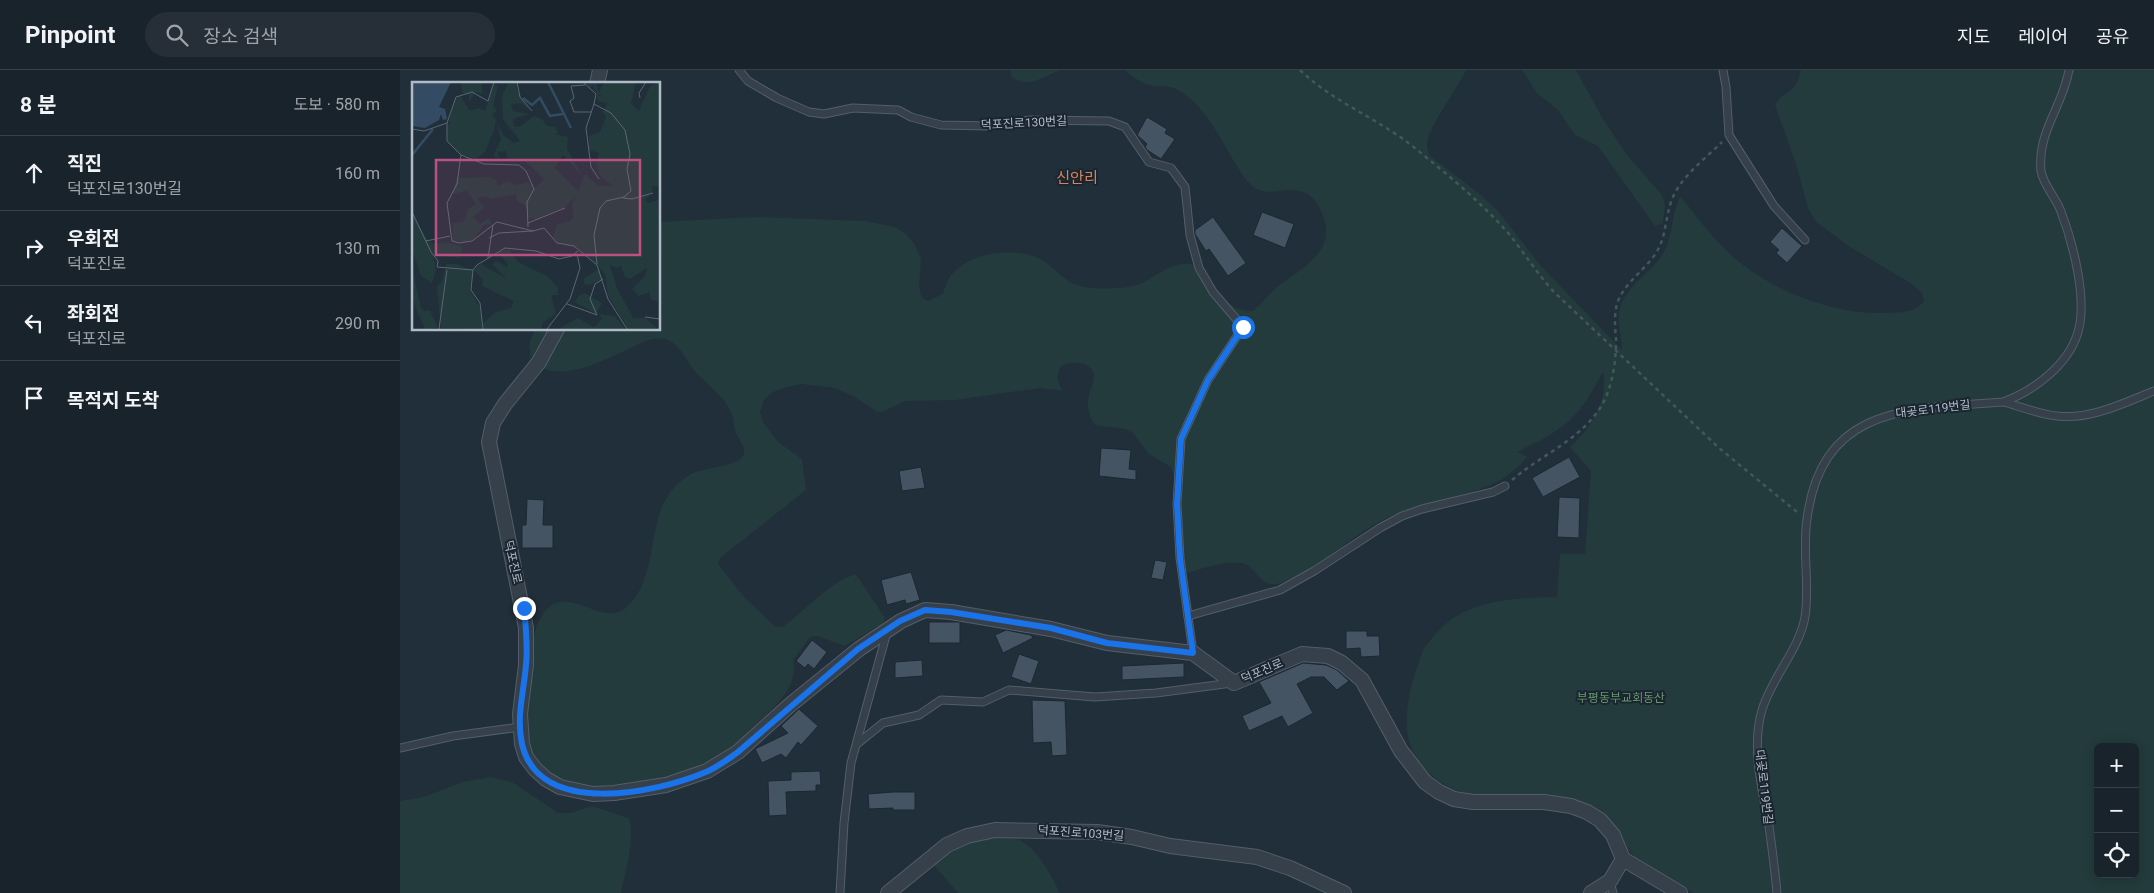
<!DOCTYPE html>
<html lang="ko">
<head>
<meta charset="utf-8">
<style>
  :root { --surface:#19232c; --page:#262f38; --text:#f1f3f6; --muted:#9fa4a9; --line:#374048 }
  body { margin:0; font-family:Roboto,"Noto Sans KR",sans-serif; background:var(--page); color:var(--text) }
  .controls { position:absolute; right:15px; bottom:15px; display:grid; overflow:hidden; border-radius:8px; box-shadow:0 2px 12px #0003 }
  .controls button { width:45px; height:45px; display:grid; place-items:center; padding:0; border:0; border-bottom:1px solid var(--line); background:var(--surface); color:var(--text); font:25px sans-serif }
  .stop { position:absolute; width:15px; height:15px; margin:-11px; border:4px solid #1a73e8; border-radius:50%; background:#fff }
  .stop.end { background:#1a73e8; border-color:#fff; box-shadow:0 1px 5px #0008 }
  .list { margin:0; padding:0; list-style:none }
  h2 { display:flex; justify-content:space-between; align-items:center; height:65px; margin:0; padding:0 20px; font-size:21px }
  h2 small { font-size:16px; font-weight:400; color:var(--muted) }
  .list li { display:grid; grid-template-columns:32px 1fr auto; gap:15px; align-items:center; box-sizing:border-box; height:75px; padding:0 20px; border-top:1px solid var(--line) }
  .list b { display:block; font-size:19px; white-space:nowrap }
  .list p { margin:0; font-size:16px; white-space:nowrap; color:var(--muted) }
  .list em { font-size:16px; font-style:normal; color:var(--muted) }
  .icon { flex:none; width:28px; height:28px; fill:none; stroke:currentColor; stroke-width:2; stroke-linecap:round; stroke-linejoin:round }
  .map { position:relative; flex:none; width:1754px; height:823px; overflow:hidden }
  header { display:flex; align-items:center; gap:30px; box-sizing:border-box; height:70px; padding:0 25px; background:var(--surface); border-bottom:1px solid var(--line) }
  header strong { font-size:24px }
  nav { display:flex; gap:28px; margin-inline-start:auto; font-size:18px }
  .search { width:350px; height:45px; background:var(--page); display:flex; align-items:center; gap:12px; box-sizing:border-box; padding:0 18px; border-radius:28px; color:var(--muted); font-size:19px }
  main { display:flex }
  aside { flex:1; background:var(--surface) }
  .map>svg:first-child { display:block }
  .green { fill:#233b3c; fill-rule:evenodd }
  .building { fill:#445462; stroke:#1c2732 }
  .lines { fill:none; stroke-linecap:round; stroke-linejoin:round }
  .service-casing { stroke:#535e69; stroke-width:9 }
  .minor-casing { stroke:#535e69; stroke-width:16 }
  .path { stroke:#415858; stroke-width:2.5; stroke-dasharray:4 4; stroke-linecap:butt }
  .service { stroke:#35404b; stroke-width:7 }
  .minor { stroke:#35404b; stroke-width:14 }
  .route { stroke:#1a73e8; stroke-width:6 }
  .labels { text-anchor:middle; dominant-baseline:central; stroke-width:4; stroke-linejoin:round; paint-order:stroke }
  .street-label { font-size:12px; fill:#b0bbc7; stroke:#1a2530 }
  .park-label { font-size:12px; fill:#66996c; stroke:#1a2530 }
  .quarter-label { font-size:15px; fill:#d7845a; stroke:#1a2530 }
  .inset-river { fill:none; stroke:#344c63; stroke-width:2.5 }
  .inset-road { fill:none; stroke:#5a6773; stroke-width:1 }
  .view { fill:#bc5181; fill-opacity:0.15; stroke:#bc5181; stroke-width:2.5 }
  .inset-edge { fill:none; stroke:#b0bbc7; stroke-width:2.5 }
</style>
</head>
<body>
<header>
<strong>Pinpoint</strong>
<div class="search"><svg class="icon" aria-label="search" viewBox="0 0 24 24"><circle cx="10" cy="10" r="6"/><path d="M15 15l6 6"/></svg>장소 검색</div>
<nav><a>지도</a><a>레이어</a><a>공유</a></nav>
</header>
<main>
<aside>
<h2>8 분<small>도보 · 580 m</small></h2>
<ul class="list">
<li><svg class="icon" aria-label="ahead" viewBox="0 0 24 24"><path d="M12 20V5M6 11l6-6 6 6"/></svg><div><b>직진</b><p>덕포진로130번길</p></div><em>160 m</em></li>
<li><svg class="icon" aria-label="right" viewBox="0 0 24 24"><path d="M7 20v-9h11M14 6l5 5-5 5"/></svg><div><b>우회전</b><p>덕포진로</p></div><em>130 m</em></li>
<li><svg class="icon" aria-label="left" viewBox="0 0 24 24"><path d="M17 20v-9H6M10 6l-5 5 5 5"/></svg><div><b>좌회전</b><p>덕포진로</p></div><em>290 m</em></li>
<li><svg class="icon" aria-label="arrive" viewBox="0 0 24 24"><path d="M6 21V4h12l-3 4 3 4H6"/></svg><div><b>목적지 도착</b></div></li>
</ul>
</aside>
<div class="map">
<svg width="1754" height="823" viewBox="0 0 1754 823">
  <rect width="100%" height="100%" fill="#212f3b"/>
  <!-- green -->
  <g class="green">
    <path d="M611,0H660C643,7 627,20 611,6Z"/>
    <path d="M724,0H1066C1058,18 1027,59 1027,74C1027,77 1028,82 1029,85L1082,126L1099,142L1140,195L1222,280C1222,267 1216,252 1220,238C1227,213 1256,201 1266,178C1273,161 1272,143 1280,126C1294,143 1308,162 1324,178C1361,216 1426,243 1478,243C1495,242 1513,245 1524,231L1522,223L1512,214L1450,177L1416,152L1408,138L1396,94L1375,35C1385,18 1395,27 1401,0H1754V823H1293C1276,813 1248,799 1235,787C1220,772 1216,749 1195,739C1151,718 1092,736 1050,718C1038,712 1029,703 1021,694C996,665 1009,618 1021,586C1023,578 1028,573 1033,567C1062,529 1113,528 1157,527L1160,484H1185L1191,401L1170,377C1191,359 1209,329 1203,301C1179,349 1165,359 1117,382L1127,387C1095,428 1042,424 998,443C960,458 931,489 895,506C889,509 883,513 877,514C861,517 858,501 847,495C835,488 802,498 788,503L781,499L775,409L771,397L749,384L732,362L725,359L695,355C688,345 686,332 690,321C692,316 694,311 694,305C691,290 670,290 660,297L657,308L662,321L640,318L555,330L505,331L482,342L476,341L455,327L435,318L401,314L384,318L373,322L364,330L360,342L363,352L378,372L402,389L406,420L320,488L318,494L345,528L376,557L384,556C408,538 426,515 455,504C459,507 478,539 485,547L483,553L445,576L417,566L410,567L393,590C398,614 381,630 365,646C348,662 331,682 310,693C286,704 262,710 236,713C200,719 166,723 139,692C133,686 128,677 126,668C123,646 130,624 132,602C134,587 132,572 136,558C139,549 147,536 156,533C182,525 206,558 229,535C254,509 249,468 262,437C267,424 278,411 291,404C303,397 343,397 344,383C345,376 339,370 336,363C333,356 334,348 331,342C324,326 309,316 298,305C289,295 284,282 274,274C272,272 268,270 265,269C253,266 243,272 233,277C206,289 168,311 139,297C133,294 130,291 130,285C129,275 130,267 136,259H259V152L356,147L465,151L495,157L507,165L515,175L521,189L519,217L522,228L528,231L543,224C545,217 547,210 552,204C571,182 615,176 640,189C654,196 662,210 677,215C689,219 703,219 715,218C725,218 735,216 744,212C758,205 773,192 790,194C813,198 812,240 853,241C862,234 868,225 877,217C902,198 940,180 921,141C917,133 912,125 903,122C886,115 868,129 852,116C844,108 838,98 832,88C820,67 807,42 788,27C770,12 765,19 746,14C738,11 731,5 724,0ZM1698,677H1735V804H1698Z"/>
    <polygon points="1122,0 1176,0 1203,49 1227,85 1262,125 1265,135 1263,153 1255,156 1198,76 1175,65 1158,40 1137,23"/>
    <path d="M91,707L114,713L158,743H171L192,736L228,748C237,762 224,807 221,823H0V731L24,727L62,712Z"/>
    <path d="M588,767C595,767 605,765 612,767C635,773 650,803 660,823H558L534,795C553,779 564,773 588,767Z"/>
  </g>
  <!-- building -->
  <g class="building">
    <polygon points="747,47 767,59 765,63 775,69 761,89 747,80 745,77 747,74 737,65"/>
    <polygon points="862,142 894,154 885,178 853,165"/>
    <polygon points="813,147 846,193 828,206 809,179 806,181 795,164 795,160"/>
    <polygon points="1382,158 1402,176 1387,193 1376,183 1379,180 1370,172"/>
    <polygon points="701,378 731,380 729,399 736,400 736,410 699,406"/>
    <polygon points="1169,387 1180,407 1143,427 1132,408"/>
    <polygon points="521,397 525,418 502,421 499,401"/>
    <polygon points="1159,427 1180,428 1179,468 1157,467"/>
    <polygon points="127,429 144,430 143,455 153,455 153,478 122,478 122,455 126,455"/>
    <polygon points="755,490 767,492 763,510 751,508"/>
    <polygon points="511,502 520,530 506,534 505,530 487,535 481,510"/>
    <rect x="529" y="552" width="31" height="21"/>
    <polygon points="606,560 631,565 633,568 603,583 595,565"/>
    <polygon points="946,561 967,561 967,566 979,566 980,586 961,587 960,578 946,579"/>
    <polygon points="412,570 427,582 414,599 408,594 405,598 396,591"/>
    <polygon points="619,584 639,591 631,614 611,607"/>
    <polygon points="522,590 523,606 495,608 495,592"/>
    <polygon points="784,593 784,607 722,610 722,596"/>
    <polygon points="903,593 926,595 937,600 949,611 937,620 924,607 911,607 897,614 913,643 888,657 882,646 849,661 842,646 871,633 859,612"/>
    <polygon points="632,630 665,631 667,685 652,686 651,672 633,673"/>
    <polygon points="399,639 418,656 401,675 398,672 386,688 381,684 362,693 355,679 388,663 381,656"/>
    <polygon points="420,701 421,715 416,715 416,721 386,722 387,745 369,746 368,711 391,710 391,702"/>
    <polygon points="493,722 515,722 515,740 493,740 493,738 469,739 468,724"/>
  </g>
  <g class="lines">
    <defs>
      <g id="service">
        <polyline points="339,0 348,11 377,28 409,42 424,44 453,38 498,40 511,47 541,55 589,56 630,50 709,51 725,57 749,92 771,98 785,117 790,165 799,198 813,222 843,257 808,310 781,369 777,434 780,488 793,583"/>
        <polyline points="1323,0 1326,17 1329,65 1374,136 1405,170"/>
        <path d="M1604,332C1621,337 1639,344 1657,346C1690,350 1724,333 1754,321"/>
        <polyline points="788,546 880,520 914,501 980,458 1002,446 1022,439 1093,422 1105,416"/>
        <polyline points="457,674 483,653 519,645 541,630 583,632 609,620 695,627 756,623 832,613"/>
        <polyline points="0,678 53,666 120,657"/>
        <polyline points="1210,811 1213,823"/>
        <polyline points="440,823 444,753 451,693 487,562"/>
        <path d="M1377,823C1375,800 1372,778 1369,756C1362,718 1351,677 1362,640C1372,607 1399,580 1405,547C1410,515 1402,481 1407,449C1422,333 1512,339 1603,332C1634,321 1669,294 1678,262C1688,228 1672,170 1660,139C1655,127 1643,114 1641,101C1637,62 1663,36 1669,0"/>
      </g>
      <g id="minor">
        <polyline points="197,14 200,0"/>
        <polyline points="157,259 139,292 105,334 93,353 89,372 126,558 126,595 120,644 122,674 126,687 135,699 146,709 160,717 193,724 214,723 266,715 307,701 338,682 390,635 459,579 501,551 525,540 551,542 651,559 707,573 793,583 834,613 902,584 928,586 942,593 962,610 1001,681 1025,712 1039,722 1054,729 1073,732 1144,732 1171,736 1187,742 1200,750 1213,765 1223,789 1280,823"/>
        <polyline points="488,823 547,775 567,766 595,760 697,762 732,767 770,776 857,787 890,798 944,823"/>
        <polyline points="1191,823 1210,811 1223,789"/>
      </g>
    </defs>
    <!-- service casing -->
    <use href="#service" class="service-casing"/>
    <!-- minor casing -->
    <use href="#minor" class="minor-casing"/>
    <!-- path -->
    <g class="path">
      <path d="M900,0C934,33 980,49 1016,79C1048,105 1082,133 1109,164C1124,183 1137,203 1153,221L1319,378L1397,442"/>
      <path d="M1112,410C1141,385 1182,369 1202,335C1213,315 1216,291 1216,269C1215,257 1214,245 1217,234C1223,214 1245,200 1256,183C1266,167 1265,150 1271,132C1279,108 1305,89 1322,72"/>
    </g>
    <!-- service -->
    <use href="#service" class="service"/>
    <!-- minor -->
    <use href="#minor" class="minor"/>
  </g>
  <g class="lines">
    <!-- route -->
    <path class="route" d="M124,538C126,557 128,576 126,595C124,621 116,647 122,674C139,748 257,723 306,702C318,697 328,689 338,682L458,579L500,551L525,540L551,542L651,558L707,573L793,583L780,488L777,434L781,369L808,310L843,257"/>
  </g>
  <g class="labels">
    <!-- street labels -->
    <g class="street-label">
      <text transform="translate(624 53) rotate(-3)">덕포진로130번길</text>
      <text transform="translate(1533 339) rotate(-7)">대곶로119번길</text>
      <text transform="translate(113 492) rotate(77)">덕포진로</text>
      <text transform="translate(862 601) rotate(-23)">덕포진로</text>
      <text transform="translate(1364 717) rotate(83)">대곶로119번길</text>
      <text transform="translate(681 763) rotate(4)">덕포진로103번길</text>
    </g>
    <!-- park labels -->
    <g class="park-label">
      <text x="1221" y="628">부평동부교회동산</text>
    </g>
    <!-- quarter labels -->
    <g class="quarter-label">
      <text x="677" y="108">신안리</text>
    </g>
  </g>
  <!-- overview -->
  <g transform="translate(12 12)">
    <rect width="248" height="248" fill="#212f3b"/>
    <path d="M49,0H70V12L64,10L57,20V13L50,11ZM97,0H104L106,11L117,27L108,21L99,23L101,29L117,32L101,37L102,44L107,45L122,34L130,37L135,44L143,45L146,50L143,52L156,55L155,67L171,95L151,73L143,86L166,109L173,92L187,104H201L188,94L184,82L187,71L177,68V54L188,50L194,35L191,30L195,21L186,19L185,13L194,16L185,12L180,3L179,6L174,2L184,0L187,10L192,0H224L219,22L227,29L238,4L247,0V104H240V110L233,118L236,121L247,118L246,219L239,218L237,210L227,214L220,207L233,194L235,186L218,197L213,195L209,184L205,186L198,183L205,206L221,236H233L247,247H216L196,214L193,193L186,183L165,165L146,161L141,155L145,142L158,139L162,134L160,121L164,114L153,125L124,137L116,136L114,124L105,119L104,112L80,117L69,114L66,117L72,126L61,135L68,142L77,136L80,142L72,143L62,157L53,160L41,159V141L51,140L56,127L64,122L55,109L40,112L45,96L78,95L84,98L86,104L95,99L104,103L116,100L123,106L132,97L114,80L107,77L96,79L94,69L85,70L88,77L81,74L89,58L85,41L92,54L102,61L108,59L91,37L90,14ZM82,2L86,4L81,24L85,28L80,33L84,37L83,45L73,70L64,77L48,72L36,60L35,47L43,18L48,13L58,29L66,26L73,29ZM0,130L16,159L24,162L36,160L51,165L48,176L21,173L24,188L20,201L9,194L0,167ZM97,167L106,180L135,194L146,206V213H139L144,232L131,240L129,247H72L71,242L82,231L99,226L102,219L70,204L71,198L62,188L69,182L95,197L80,182L85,179L95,185L96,182L86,170ZM34,182H45L61,189L58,208L68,226L70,247L29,246L25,204L30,200ZM0,185L9,226L12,229L18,228L26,246L13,247L5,229L0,216ZM187,187L190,197L177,203L172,202V196ZM173,211L190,221L184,232L163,220L167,213ZM187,232L203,234L213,247H146L166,236L182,245L190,237Z" fill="#233b3c"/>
    <path d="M0,0H39L27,25L33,27L35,37L31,38L29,32L27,38L13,46L0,44Z" fill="#344c63"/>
    <path class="inset-river" d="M136,0L159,46M111,16L120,23L128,16L138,34L151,32M0,73L21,47"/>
    <path class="inset-road" d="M82,0L76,19L60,10L44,15L35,41V59L49,73L72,82L107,83L114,89L122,107L115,120L116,145M105,0L108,15L120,29M171,0L184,12L182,22L199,31L213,48L218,72L215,87L219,109L212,115L194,119L188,126L182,153L185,182M173,3L159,4L162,16L158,19L162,30H179M228,16L227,11L234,0M182,22L174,46L179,85L187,97M0,47L12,49L35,41M49,73L45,102L35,121L40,159L47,161L60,159L85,140L121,149L132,146L145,161L162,164L185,183L196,217L215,247M211,116L220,117L241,111M0,130L19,170L26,179L25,185L61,188M116,141L153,126M77,156L87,151L121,149M14,159L38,154M76,176L81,143M155,222L185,233L178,217L183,202L191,197M233,235L248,237M27,247L35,188M71,247L68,221L59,208L61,188L65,183L93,166L124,169L147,177L160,174L166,169M135,247L158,217L168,186L165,172"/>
    <path class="view" d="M24,78H228V173H24Z"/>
    <rect width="248" height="248" class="inset-edge"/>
  </g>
</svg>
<div class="controls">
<button>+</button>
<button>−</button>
<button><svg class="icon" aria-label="locate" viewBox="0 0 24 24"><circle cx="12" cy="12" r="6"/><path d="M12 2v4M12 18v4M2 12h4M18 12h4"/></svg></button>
</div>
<div class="stop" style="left:843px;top:257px"></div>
<div class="stop end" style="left:124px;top:538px"></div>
</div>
</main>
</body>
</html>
